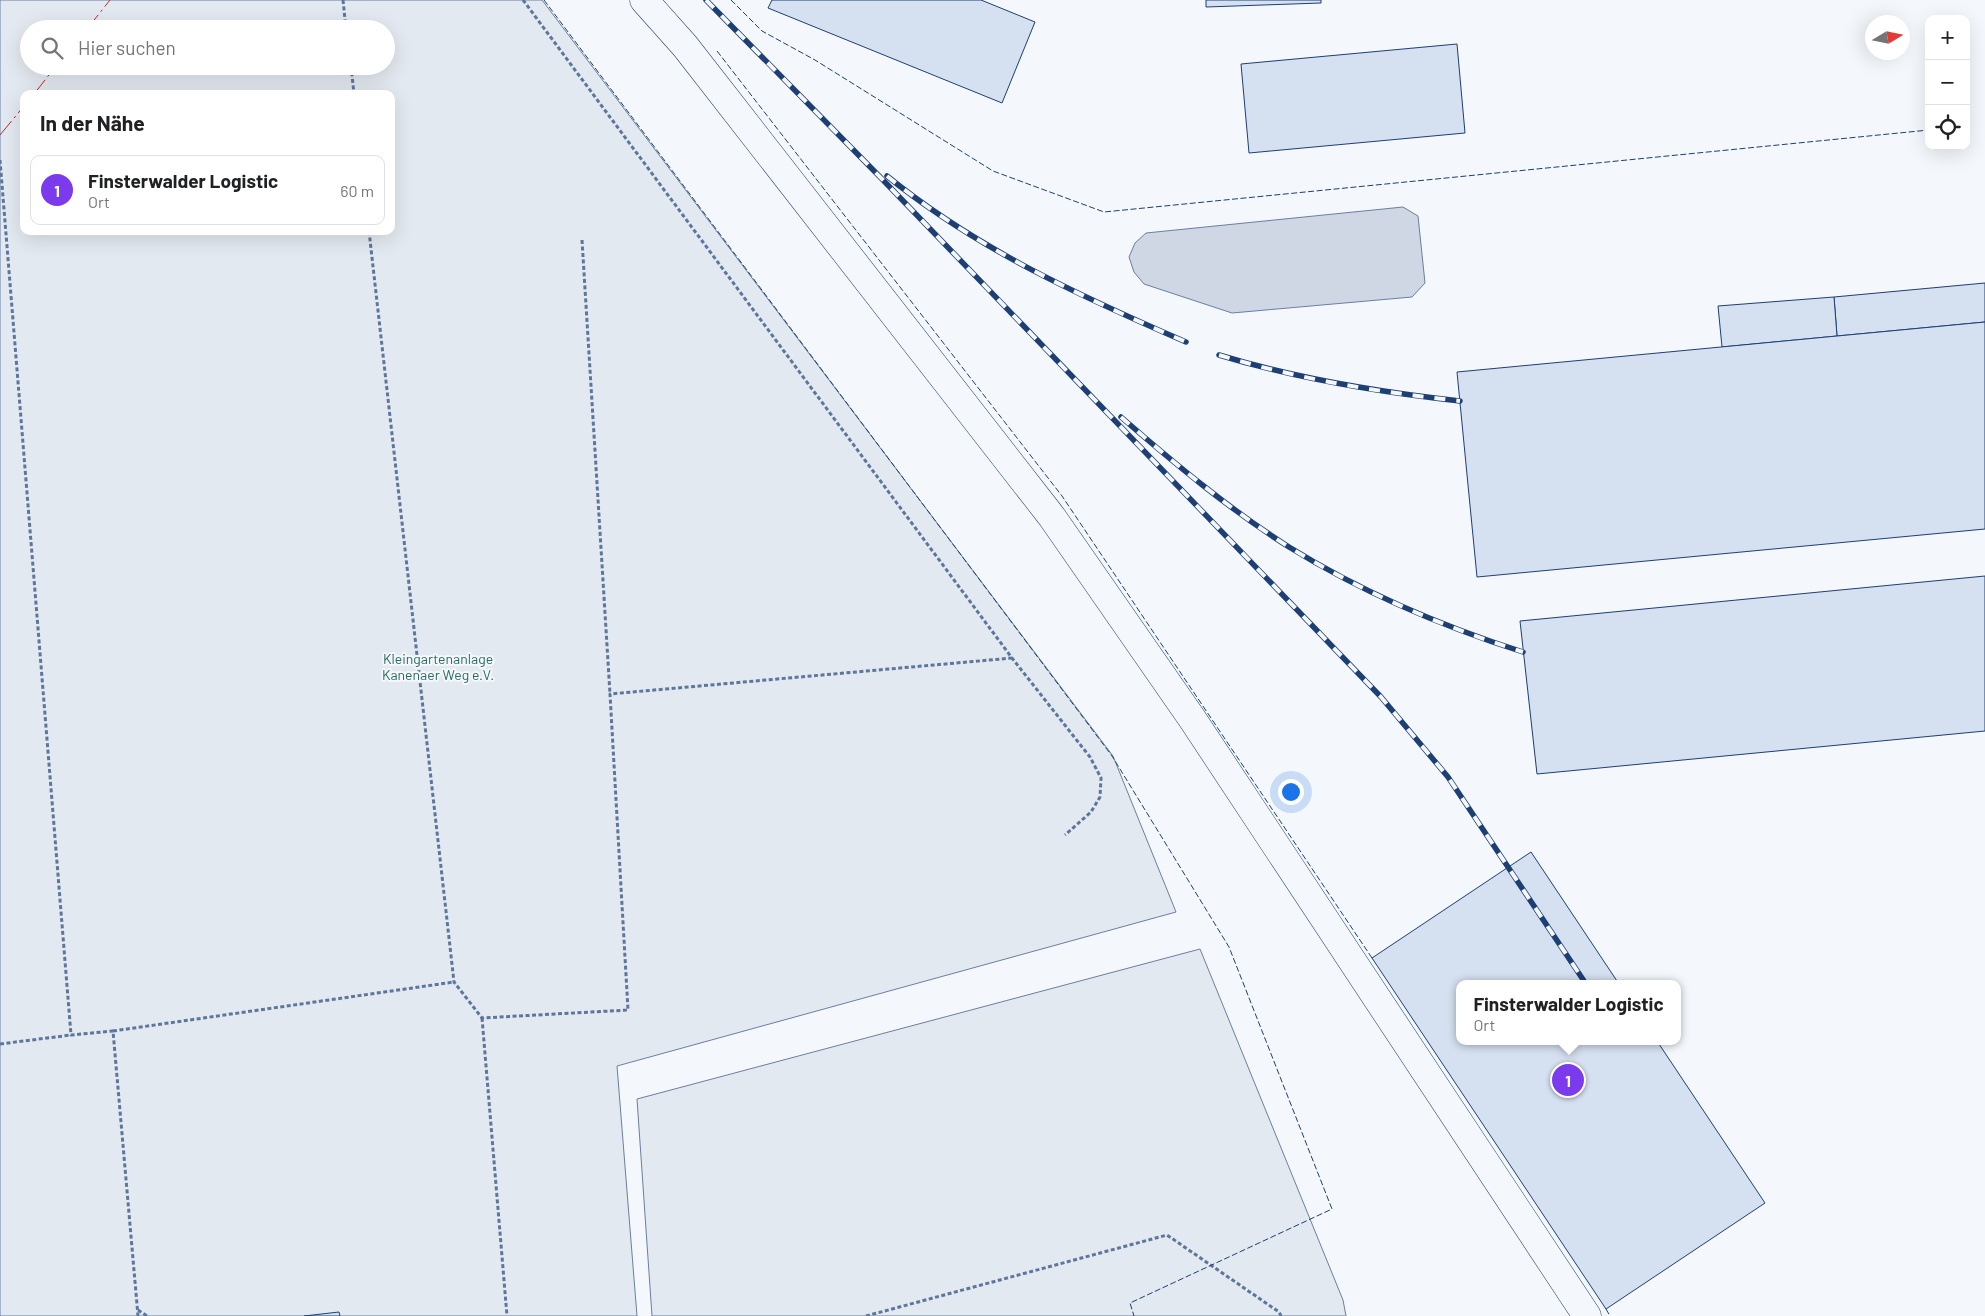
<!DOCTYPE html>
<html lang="de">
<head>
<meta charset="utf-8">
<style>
  :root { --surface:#fff; --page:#f6f6f6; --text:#202124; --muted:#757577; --line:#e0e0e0; --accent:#7c3aed }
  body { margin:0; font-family:Barlow,sans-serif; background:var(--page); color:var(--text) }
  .controls { position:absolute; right:15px; top:15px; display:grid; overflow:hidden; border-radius:10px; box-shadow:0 5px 20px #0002 }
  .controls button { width:45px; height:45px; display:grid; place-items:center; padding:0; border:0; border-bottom:1px solid var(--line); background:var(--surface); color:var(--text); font:25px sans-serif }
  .compass { position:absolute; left:1865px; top:15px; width:45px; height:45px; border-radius:50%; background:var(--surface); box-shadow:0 5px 20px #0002; rotate:80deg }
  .you { position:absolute; left:1290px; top:791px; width:18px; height:18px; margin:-12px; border:4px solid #fff; border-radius:50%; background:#1a73e8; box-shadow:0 0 0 8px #1a73e833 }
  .badge { display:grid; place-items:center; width:32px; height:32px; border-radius:50%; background:var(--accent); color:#fff; font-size:16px; font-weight:700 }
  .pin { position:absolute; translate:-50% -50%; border:2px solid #fff; box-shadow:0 1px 5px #0006 }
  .popup { position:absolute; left:1456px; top:980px; width:225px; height:65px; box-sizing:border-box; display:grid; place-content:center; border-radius:10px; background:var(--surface); filter:drop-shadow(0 1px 4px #0005); font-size:16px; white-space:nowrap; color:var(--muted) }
  .popup b { font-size:19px; color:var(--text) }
  .popup::after { content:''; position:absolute; left:50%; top:100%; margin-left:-10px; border:10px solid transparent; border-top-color:var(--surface) }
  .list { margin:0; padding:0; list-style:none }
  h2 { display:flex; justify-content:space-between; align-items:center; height:65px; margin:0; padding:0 20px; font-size:21px }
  h2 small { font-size:16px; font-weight:400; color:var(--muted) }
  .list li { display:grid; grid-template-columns:32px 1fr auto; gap:15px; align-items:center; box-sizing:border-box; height:70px; margin:0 10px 10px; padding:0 10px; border:1px solid var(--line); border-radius:10px }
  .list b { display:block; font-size:19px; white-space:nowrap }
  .list p { margin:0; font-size:16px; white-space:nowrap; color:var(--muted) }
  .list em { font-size:16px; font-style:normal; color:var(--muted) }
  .icon { flex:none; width:28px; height:28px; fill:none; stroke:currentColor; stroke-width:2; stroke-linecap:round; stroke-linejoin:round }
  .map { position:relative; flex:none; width:1985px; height:1316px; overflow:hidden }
  .search { position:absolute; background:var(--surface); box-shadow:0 5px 20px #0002; left:20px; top:20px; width:375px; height:55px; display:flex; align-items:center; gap:12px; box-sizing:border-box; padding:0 18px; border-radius:28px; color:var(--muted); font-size:19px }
  .panel { position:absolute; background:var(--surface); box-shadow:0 5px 20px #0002; left:20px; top:90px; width:375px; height:145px; border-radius:10px }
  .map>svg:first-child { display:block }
  .green { fill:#e3e9f0; stroke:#687fa3; fill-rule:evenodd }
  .water { fill:#cfd7e4; stroke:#687fa3 }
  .building { fill:#d5e0f0; stroke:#1d3f73 }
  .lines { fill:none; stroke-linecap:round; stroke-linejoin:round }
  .minor-casing { stroke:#1d3f73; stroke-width:29 }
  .path { stroke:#5e769c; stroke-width:3; stroke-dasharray:4 2.5; stroke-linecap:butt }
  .minor { stroke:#f4f7fb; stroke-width:28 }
  .rail-casing { stroke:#1d3f73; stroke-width:5.5 }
  .rail { stroke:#f4f7fb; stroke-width:4; stroke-dasharray:11; stroke-linecap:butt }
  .fence { stroke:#1d3f73; stroke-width:1; stroke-dasharray:6 2.5; stroke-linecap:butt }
  .power { stroke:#c62828; stroke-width:1; stroke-dasharray:18 4 2.5 4; stroke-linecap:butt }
  .labels { text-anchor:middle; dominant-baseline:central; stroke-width:4; stroke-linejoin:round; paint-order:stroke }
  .park-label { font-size:14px; fill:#2c6c60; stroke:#f4f7fb }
</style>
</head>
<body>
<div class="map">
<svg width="1985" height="1316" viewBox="0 0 1985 1316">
  <rect width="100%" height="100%" fill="#f4f7fb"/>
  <!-- green -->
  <g class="green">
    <path d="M0,0H542L1113,756L1176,912L617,1066L637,1316H0ZM29,29H386V66H29ZM24,94H391V231H24Z"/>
    <polygon points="1200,949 1343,1300 1346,1316 652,1316 637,1099"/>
  </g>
  <!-- water -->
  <polygon class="water" points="1403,207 1418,216 1425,283 1412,297 1232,313 1144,284 1134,272 1129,257 1135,243 1146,233"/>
  <!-- building -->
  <g class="building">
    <polygon points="772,0 981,0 1035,22 1002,103 768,8"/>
    <polygon points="1206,0 1321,0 1321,3 1206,7"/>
    <polygon points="1457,44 1465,133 1249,153 1241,64"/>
    <polygon points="1985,283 1985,322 1837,336 1834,297"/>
    <polygon points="1834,297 1837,336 1722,347 1718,306"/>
    <polygon points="1985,322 1985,529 1477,577 1457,372"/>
    <polygon points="1985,576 1985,731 1537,774 1520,621"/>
    <polygon points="1531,852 1619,984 1459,984 1459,1041 1657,1041 1765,1203 1606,1309 1372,958"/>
    <polygon points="339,1312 340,1316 304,1316"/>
  </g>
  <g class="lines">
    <defs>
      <polyline id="minor" points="644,0 685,46 1052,517 1193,720 1587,1316"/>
    </defs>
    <!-- minor casing -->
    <use href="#minor" class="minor-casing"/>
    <!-- path -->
    <g class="path">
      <polyline points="343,0 346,29"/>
      <polyline points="523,0 1012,658 1090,757 1101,778 1100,797 1091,812 1065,835"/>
      <polyline points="351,66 354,94"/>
      <polyline points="0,160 71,1035 113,1031 138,1316"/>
      <polyline points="369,231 454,982 482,1018 628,1010 610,694 1012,658"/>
      <polyline points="582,240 610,694"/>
      <polyline points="482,1018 507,1316"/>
      <polyline points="113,1031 454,982"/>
      <polyline points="0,1044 71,1035"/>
      <polyline points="138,1310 147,1316"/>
      <polyline points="866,1316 1167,1235 1279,1312 1281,1316"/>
    </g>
    <!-- minor -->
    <use href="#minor" class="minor"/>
    <defs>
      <g id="rail">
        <polyline points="706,0 883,180 1381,697 1448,777 1586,984"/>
        <path d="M887,176C977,249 1080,296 1186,342"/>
        <path d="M1219,355C1298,379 1378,392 1460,401"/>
        <path d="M1121,417C1174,463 1229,509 1289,547C1362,592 1441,626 1523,652"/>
      </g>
    </defs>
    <!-- rail casing -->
    <use href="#rail" class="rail-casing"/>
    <!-- rail -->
    <use href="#rail" class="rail"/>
    <!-- fence -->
    <g class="fence">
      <polyline points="544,0 1112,756 1229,947 1332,1209 1130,1303 1134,1316"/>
      <polyline points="731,0 762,31 815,60 993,171 1104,212 1929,130"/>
      <polyline points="717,51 1062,496 1372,958"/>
      <polyline points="1606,1309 1610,1316"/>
    </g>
    <!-- power -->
    <g class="power">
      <polyline points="87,29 110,0"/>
      <polyline points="34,94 56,66"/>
      <polyline points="0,135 24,106"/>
    </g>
  </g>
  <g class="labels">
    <!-- park labels -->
    <g class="park-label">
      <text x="438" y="658">Kleingartenanlage<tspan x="438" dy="16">Kanenaer Weg e.V.</tspan></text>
    </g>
  </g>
</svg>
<div class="controls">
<button>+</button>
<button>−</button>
<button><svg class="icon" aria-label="locate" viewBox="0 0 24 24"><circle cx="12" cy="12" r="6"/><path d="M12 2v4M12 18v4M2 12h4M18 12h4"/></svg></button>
</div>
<svg class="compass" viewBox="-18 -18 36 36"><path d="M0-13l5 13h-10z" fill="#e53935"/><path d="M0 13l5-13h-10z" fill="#757577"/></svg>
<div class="you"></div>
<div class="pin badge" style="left:1568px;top:1080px">1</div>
<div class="popup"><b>Finsterwalder Logistic</b>Ort</div>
<div class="search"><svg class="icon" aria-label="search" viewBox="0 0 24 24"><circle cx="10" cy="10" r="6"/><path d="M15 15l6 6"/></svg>Hier suchen</div>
<section class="panel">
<h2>In der Nähe<small></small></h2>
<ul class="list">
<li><span class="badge">1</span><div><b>Finsterwalder Logistic</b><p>Ort</p></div><em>60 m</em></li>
</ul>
</section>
</div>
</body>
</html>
